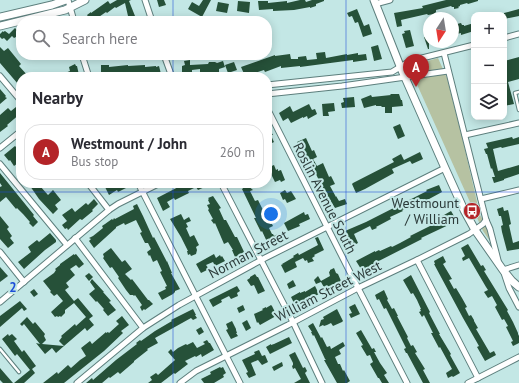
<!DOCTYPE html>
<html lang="en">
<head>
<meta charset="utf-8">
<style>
  :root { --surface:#fff; --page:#f2f2f3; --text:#2b2b33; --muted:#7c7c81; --line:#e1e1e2; --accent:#b42428 }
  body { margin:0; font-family:"PT Sans",sans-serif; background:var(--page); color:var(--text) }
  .controls { position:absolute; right:12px; top:12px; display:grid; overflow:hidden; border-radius:8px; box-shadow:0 2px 10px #0003 }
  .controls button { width:36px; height:36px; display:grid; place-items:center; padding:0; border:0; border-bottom:1px solid var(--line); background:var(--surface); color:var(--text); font:20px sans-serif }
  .compass { position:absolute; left:423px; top:12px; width:36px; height:36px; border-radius:50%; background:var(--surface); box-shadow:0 2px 10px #0003; rotate:192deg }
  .you { position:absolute; left:271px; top:214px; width:14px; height:14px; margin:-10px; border:3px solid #fff; border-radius:50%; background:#1a73e8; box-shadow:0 0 0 6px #1a73e833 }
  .badge { display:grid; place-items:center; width:26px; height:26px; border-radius:50%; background:var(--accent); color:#fff; font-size:13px; font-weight:700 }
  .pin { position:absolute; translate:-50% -33px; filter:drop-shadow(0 1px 2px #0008) }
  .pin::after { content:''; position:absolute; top:21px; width:14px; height:12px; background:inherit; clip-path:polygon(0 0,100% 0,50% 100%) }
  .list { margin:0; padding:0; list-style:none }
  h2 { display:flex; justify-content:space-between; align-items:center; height:52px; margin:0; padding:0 16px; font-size:17px }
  h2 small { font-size:13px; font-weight:400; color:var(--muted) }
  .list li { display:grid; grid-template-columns:26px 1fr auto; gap:12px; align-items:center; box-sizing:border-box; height:56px; margin:0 8px 8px; padding:0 8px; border:1px solid var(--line); border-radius:16px }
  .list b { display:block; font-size:15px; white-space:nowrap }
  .list p { margin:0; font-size:13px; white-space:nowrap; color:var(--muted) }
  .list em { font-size:13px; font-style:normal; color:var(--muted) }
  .icon { flex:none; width:22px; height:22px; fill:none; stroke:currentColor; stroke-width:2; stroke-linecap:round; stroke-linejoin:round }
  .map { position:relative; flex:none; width:519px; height:383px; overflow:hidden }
  .search { position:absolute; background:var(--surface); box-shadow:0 2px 10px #0003; left:16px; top:16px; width:256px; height:44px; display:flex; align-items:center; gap:10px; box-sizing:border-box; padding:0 14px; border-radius:16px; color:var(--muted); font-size:15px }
  .panel { position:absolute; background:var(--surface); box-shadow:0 2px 10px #0003; left:16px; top:72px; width:256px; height:116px; border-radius:16px }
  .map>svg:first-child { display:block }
  .green { fill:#b6c2a2 }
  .building { fill:#265139 }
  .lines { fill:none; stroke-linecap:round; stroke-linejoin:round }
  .lane-casing { stroke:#5d7f7d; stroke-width:4.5 }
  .street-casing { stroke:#5d7f7d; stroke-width:7 }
  .secondary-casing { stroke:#5d7f7d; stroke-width:9 }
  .lane { stroke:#fff; stroke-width:2.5 }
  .street { stroke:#fff; stroke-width:5 }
  .secondary { stroke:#fff; stroke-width:7 }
  .grid { fill:none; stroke:#1d4ed8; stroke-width:1; stroke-opacity:0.55 }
  .labels { text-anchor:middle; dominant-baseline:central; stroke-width:4; stroke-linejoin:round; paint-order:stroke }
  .street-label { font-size:14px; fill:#2c3b3a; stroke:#c3e7e5 }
  .poi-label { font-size:14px; fill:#2c3b3a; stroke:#c3e7e5; text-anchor:end }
  .grid-label { font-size:13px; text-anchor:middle; font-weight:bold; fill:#1d4ed8; stroke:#c3e7e5; stroke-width:4; stroke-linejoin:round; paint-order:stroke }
</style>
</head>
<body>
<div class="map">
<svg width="519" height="383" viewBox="0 0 519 383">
  <rect width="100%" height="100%" fill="#c3e7e5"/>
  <!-- green -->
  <polygon class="green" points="438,58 447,78 463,141 480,215 488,228 492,244 483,231 415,80 410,66"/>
  <!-- building -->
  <g class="building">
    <polygon points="117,0 131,0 129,1 137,21 126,21 125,17 128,16 125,3 116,8 115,7 107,13 106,12 93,21 84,21 89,18 87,15 91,12 91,13 108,1 110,4"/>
    <polygon points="157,0 164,0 166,5 159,7"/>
    <polygon points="203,0 211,0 202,17 188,9 192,2 199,6"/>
    <polygon points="300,0 305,0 306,2 312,0 324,0 324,1 316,4 316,6 310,8 310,7 294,10 273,11 273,9 259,10 258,1 268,1 268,3 287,1 287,3"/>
    <polygon points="446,0 478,0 478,1 468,4 467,3 460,5 460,6 458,7 459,8 454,9 454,7 452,7 451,6 436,10 436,12 434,14 428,15 427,14 401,20 402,26 397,27 394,13 423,8 422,6"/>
    <polygon points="238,1 250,2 249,13 237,11"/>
    <polygon points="218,2 229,4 227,13 216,11"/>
    <polygon points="357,9 364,26 369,24 372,34 363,37 358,22 355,23 352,16 349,17 347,13"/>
    <polygon points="519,9 519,16 504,19 504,13"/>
    <polygon points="461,23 462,25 464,25 464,26 474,23 474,31 461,35 461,33 457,34 456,31 453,32 453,25"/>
    <polygon points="15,28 20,33 19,34 20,36 17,38 16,37 14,38 12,36 7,41 4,38 2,39 0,37 0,34 3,31 3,32 5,31 9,34"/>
    <polygon points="410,30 414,46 406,48 402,34 405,33 404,31"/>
    <polygon points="429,36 429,49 428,49 424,37"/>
    <polygon points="378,45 382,59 374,61 371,47"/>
    <polygon points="0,47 4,51 8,48 21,64 19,66 29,77 21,77 21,82 18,84 0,63"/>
    <polygon points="325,52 326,58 347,54 347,55 358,53 358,55 366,54 367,60 353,62 353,60 300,67 300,66 281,68 281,66 265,72 264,70 245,76 241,67 275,55 275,56 290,54 291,59 298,59 298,57 306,56 307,60 317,59 316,53"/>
    <polygon points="60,55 74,55 74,57 61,60"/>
    <polygon points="519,57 519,79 508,82 514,104 504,106 504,61"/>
    <polygon points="190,60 190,65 208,64 209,62 215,62 217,63 223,61 225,67 219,69 219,73 200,74 200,69 192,70 192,72 182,72 182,66 185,65 184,61"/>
    <polygon points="234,62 237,70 228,73 225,65"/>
    <polygon points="75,64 76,66 77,66 79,75 70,77 55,77 70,71 69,67"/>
    <polygon points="101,65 109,65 109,67 128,65 128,66 145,65 145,67 156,66 156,67 159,66 161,74 137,77 137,75 126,76 126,74 114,76 114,75 101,75"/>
    <polygon points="0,89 6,96 5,97 7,98 0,104"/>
    <polygon points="390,94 399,94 401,100 402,100 403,106 392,107 392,113 385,113 385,107 382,107 381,106 376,106 376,105 364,108 361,99 371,95 372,97 391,95"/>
    <polygon points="354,97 355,107 342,108 341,103 344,102 343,98"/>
    <polygon points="334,103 335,111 328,112 329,116 323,116 322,104"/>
    <polygon points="309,104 312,110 315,109 317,114 308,119 307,116 303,118 303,117 291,123 288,118 283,121 279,113 290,106 293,112"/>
    <polygon points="16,107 17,109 18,108 21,113 7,125 8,126 0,132 0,115 8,108 11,111"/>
    <polygon points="400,124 405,136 398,139 393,127"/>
    <polygon points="267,127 269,131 270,130 273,135 271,135 273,140 274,142 270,144 267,138"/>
    <polygon points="512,137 513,139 519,137 519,144 502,148 501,147 493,149 498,171 519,165 519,174 504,179 504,180 494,183 492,177 495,177 492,168 491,169 487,154 486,154 484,149 488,148 486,143"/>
    <polygon points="306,138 312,151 314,150 317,157 313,159 317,166 323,163 329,177 331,176 335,184 330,186 336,197 336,196 339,201 345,199 347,204 335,208 329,198 328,199 314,170 313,170 302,149 301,150 297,142"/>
    <polygon points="15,146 16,147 17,146 21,152 21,157 16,160 18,163 14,166 10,160 9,161 4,155"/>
    <polygon points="420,152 423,159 412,164 410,161 392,169 394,173 365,189 356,193 352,184 353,183 394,162 392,159 401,154 404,160"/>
    <polygon points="274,165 276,170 278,169 278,171 281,170 285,180 281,182 280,180 275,182 271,174 269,175 267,168"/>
    <polygon points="0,173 34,215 33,216 38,222 33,227 29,223 30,222 23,214 17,208 16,209 6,197 0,202 0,187 2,186 0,183"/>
    <polygon points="28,183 45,183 40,186 48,195 53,190 61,200 55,205 58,209 53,214 39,199"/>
    <polygon points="105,183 110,183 111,185 115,183 134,184 118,192 117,190 109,195 105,187 107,186"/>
    <polygon points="186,183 217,183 208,188 207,186 198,190 196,187 188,191 189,193 175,200 174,198 167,202 170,207 163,211 157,198"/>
    <polygon points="245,184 246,186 247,185 253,190 250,191 255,201 258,200 264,212 266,212 273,226 269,228 272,234 273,234 274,236 278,234 280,238 268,244 262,231 261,232 254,218 256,218 242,189 243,189 241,186"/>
    <polygon points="439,185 442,192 418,205 417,203 402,210 403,211 390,217 391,219 376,227 377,228 372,230 370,226 354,234 358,243 352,246 348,239 345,231 366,222 427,191 426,190"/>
    <polygon points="285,190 287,193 291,191 296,199 287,203 285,199 283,200 280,193"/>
    <polygon points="213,196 221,208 219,209 224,220 226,220 235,237 237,237 246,256 234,263 232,259 235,257 232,250 233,250 228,242 224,244 215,223 214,224 211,220 213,219 208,210 209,209 207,205 210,204 208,200 209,199 208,198"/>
    <polygon points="94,199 98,204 92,210 93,211 82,220 80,219 68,230 67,228 65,229 62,225 67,221 62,215 72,208 75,212 86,203 88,205"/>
    <polygon points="137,204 143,216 153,238 154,237 167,262 167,261 172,273 171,273 180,289 175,291 175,292 173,294 162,300 158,293 166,289 165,287 167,286 160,272 162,271 157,260 153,262 150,255 149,256 147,252 151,249 148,243 145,243 140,233 142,232 136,220 125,225 124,223 116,227 116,228 94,248 89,241 91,239 89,238 93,236 103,228 102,226 105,224 112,219 113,220 114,218 115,219 134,209 133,206"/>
    <polygon points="503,207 504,211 508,210 509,214 511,224 509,225 513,243 519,241 519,249 507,251 502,232 501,226 503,225 501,216 499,216 497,209"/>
    <polygon points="451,211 457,221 421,238 422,239 369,266 369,267 364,269 363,267 361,269 356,261 375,251 375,252 379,250 380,251 391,246 392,247 400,243 411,237 410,236 436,223 436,222 438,221 437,219"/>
    <polygon points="304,212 305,215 308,214 310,219 299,224 300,226 288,231 284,223"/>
    <polygon points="181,214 184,220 189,217 191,221 186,223 188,227 186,228 190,237 194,235 199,245 196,247 197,250 196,254 191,256 190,254 188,255 187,251 188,251 181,237 170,219"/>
    <polygon points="0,216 9,227 7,229 12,236 10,238 14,243 8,248 0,239"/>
    <polygon points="50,233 56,240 56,242 45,250 24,269 18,262 31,252 28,247 37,240 39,242"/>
    <polygon points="318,237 324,250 314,255 315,256 312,258 314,261 308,263 307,260 305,261 303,258 295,262 297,267 285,273 281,265 283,264 282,264 294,257 293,256 298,253 299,255 318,245 315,238"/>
    <polygon points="468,244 481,266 483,265 486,270 484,271 508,310 507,311 513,322 518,333 518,334 519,336 519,343 513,346 511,342 513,341 506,327 508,326 504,319 502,320 495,307 497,305 492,296 488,298 484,292 488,290 486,287 469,258 463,261 462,258 465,256 461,248"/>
    <polygon points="111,248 122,262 125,260 132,269 125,274 131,280 132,279 148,300 149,300 153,304 145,310 144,309 142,311 140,307 142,305 135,295 134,296 133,295 130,295 126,290 118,278 119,277 112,267 110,268 103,258 104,257 103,254"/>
    <polygon points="74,254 74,255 76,254 84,264 79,268 76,265 70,269 75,275 66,283 69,287 65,290 74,301 78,298 93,316 89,319 94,325 87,331 85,328 64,346 59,341 62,337 61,336 75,324 76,326 86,317 74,303 65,310 65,313 61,317 60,316 58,317 57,316 55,317 51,312 63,301 57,294 54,296 50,292 51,291 43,281 54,273 56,270 55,269 60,265 60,264"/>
    <polygon points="214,254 216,258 220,255 221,257 222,256 225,261 215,266 213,262 206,265 209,269 201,273 196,264"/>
    <polygon points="443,256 446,262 443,264 452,279 449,280 454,289 456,288 462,298 467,307 465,308 469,316 471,315 474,320 474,321 478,328 476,329 490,353 494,351 496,355 485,361 477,347 479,346 463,318 434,264 435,264 434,261"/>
    <polygon points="0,267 8,276 0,282"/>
    <polygon points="334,268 336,273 338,274 341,281 331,286 331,288 326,291 321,282 316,284 314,280 318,276 321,281 330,276 329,272 330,271 330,270"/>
    <polygon points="89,273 93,277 89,281 85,276"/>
    <polygon points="255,274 257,277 258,277 265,291 258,294 254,285 251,286 247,280 250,278 250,277"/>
    <polygon points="411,275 430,312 429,313 440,334 439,334 451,354 450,355 460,373 453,377 452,376 448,378 446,373 452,369 440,347 439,348 431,333 433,333 424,315 422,317 419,312 421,311 420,309 421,309 417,300 413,293 411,294 403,280"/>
    <polygon points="92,279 104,292 103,292 111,301 109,302 116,310 108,316 103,310 104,309 97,301 96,302 89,294 95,289 90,282"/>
    <polygon points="293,280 296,286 289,289 287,284"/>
    <polygon points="237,286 240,291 237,293 238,296 231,299 229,296 221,300 222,302 213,307 209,300"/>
    <polygon points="315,286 319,294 305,301 304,300 295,305 291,297 300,292 300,293 305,291 305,292"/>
    <polygon points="34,289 38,294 34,297 30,292"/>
    <polygon points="384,290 388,299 387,300 392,309 394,308 398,316 397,316 408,337 407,338 411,346 413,345 417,352 415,353 425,369 423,370 430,383 423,383 407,353 406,353 404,349 406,348 386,308 384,309 379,299 377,300 375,295"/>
    <polygon points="20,301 27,309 24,311 22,308 0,327 0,316"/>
    <polygon points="355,304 360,314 351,318 349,314 352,313 349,307"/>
    <polygon points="243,305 245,310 239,313 237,308"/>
    <polygon points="271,305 272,306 275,312 275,313 276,316 260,325 258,322 257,323 254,314 263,310 262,309 266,307 266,308"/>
    <polygon points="193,309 196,315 195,315 197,318 193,320 191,318 155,338 158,343 147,349 148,350 134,361 134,362 120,374 118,372 110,378 109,377 102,383 86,383 92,378 93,380 116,360 137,344 136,343 140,340 141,341 155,331 172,321 171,320"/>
    <polygon points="337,309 343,321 342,322 333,326 331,323 327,325 324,326 323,325 319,327 321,320 324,319 323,317"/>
    <polygon points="122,316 129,325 121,331 123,333 104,351 64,383 43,383 57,372 58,374 68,365 71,368 80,360 86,356 81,348 90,341 92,344 106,332 106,333 108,332 109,333 119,324 116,321"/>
    <polygon points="27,317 33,324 35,322 45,334 44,336 46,340 42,344 64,346 56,353 52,348 45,354 36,343 40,344 24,324 22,326 20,324"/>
    <polygon points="247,320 251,328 246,331 242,323"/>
    <polygon points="232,321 236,329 236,330 237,333 236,333 238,336 231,339 226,330 228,329 226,324"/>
    <polygon points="313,323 321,338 322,337 327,347 330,346 331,349 343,342 345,346 339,350 341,354 335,357 338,364 340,364 343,371 344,370 350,381 347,383 337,383 324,360 326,360 325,359 314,335 313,336 311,332 312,332 308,326"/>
    <polygon points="201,327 204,332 199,335 196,330"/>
    <polygon points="361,330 372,349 374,348 376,352 374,352 380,363 387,373 384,375 389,383 382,383 379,378 378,378 370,364 373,362 370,355 367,356 361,346 363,345 356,333"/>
    <polygon points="8,334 9,336 12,334 17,339 14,341 22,352 24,350 36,366 32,369 35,373 24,383 14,383 30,370 17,354 15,356 2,339"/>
    <polygon points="289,337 292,343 270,354 266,347 271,344 271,345 274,344"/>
    <polygon points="207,340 209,343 210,343 214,350 202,357 201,354 196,357 195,356 185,361 188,364 175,374 174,373 161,383 148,383 152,380 150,377 156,373 158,375 175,360 168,352 171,349 173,352 178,348 186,344 187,345 193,342 197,348 205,344 203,342"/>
    <polygon points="259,350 262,356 265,355 268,362 262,365 258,360 251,363 256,375 249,378 246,373 248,372 242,360 255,354 254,352"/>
    <polygon points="295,352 303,368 305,367 307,371 305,373 310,383 294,383 301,379 295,368 293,369 292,366 293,365 293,363 289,355"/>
    <polygon points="282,362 283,366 274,371 272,367"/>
    <polygon points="220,367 221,368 223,367 226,373 223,375 224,377 214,383 204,383 201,379 211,374 210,372"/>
    <polygon points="0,368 6,375 13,383 3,383 0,380"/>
  </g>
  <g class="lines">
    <defs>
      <g id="lane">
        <polyline points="519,92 515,93 519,110"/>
        <polyline points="0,349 19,372"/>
      </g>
      <g id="street">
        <polyline points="68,0 74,21"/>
        <polyline points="145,0 152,21"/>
        <polyline points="375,4 390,0"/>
        <polyline points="504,38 519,34"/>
        <polyline points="444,53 486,220 490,229 498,260"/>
        <polyline points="82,55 89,77"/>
        <polyline points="164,55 172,77"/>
        <polyline points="0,76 21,101"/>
        <polyline points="267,85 392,72 410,61 474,45"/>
        <polyline points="267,94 342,86 448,71"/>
        <polyline points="267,108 358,288 407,383"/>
        <polyline points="465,135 519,123"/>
        <polyline points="0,148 21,131"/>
        <polyline points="0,164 67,245"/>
        <polyline points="88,183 109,210"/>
        <polyline points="138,183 240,383"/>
        <polyline points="221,183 293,322 322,383"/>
        <polyline points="481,199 519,190"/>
        <polyline points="75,238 143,328"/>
        <polyline points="0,252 24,282"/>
        <polyline points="417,260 478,378"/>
        <polyline points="519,265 503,270 509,288 519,307"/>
        <polyline points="0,302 109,210 118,204 160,183"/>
        <polyline points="77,383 143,328 179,305 265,258 445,168"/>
        <polyline points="180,383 196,371 288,325 358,288 417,260 469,234 483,224 486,220"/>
        <polyline points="468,383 519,357"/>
      </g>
      <g id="secondary">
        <polyline points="374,0 400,66 445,168 464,210 475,230 503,270 512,281 519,287"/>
        <polyline points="0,17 52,5 66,0"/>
        <polyline points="0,26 65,10 85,0"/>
      </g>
    </defs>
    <!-- lane casing -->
    <use href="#lane" class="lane-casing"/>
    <!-- street casing -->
    <use href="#street" class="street-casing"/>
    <!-- secondary casing -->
    <use href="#secondary" class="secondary-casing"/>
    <!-- lane -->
    <use href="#lane" class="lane"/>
    <!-- street -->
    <use href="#street" class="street"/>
    <!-- secondary -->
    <use href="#secondary" class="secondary"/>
  </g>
  <!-- grid -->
  <path class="grid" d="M173,0V21M346,0V383M173,55V77M173,183V383M0,192H519"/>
  <!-- icons -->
  <defs>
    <symbol id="bus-disc" viewBox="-11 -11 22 22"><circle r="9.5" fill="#b42428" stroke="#c3e7e5"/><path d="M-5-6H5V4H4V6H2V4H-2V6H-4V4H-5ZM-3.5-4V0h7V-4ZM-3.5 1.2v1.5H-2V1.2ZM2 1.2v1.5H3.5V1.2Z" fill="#fff"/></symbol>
  </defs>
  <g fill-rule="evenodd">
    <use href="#bus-disc" x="462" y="201" width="20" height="20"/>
  </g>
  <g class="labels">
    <!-- street labels -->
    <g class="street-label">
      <text transform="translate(325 198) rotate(63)">Roslin Avenue South</text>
      <text transform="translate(248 254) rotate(-28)">Norman Street</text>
      <text transform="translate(328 291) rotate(-27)">William Street West</text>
    </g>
    <!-- poi labels -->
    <g class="poi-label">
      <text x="459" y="203">Westmount<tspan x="459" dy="16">/ William</tspan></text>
    </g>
  </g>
  <g class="grid-label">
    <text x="13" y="292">2</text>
  </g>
</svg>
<div class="controls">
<button>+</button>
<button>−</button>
<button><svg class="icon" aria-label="layers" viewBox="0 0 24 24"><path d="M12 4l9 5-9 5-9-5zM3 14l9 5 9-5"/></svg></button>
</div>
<svg class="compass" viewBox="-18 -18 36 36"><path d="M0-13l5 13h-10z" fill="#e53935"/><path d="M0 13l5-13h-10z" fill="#7c7c81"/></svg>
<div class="you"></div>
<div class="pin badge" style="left:416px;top:87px">A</div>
<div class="search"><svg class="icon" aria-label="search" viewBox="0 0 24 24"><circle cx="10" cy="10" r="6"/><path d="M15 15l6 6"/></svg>Search here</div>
<section class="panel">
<h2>Nearby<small></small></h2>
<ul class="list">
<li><span class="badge">A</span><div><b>Westmount / John</b><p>Bus stop</p></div><em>260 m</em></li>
</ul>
</section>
</div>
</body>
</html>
